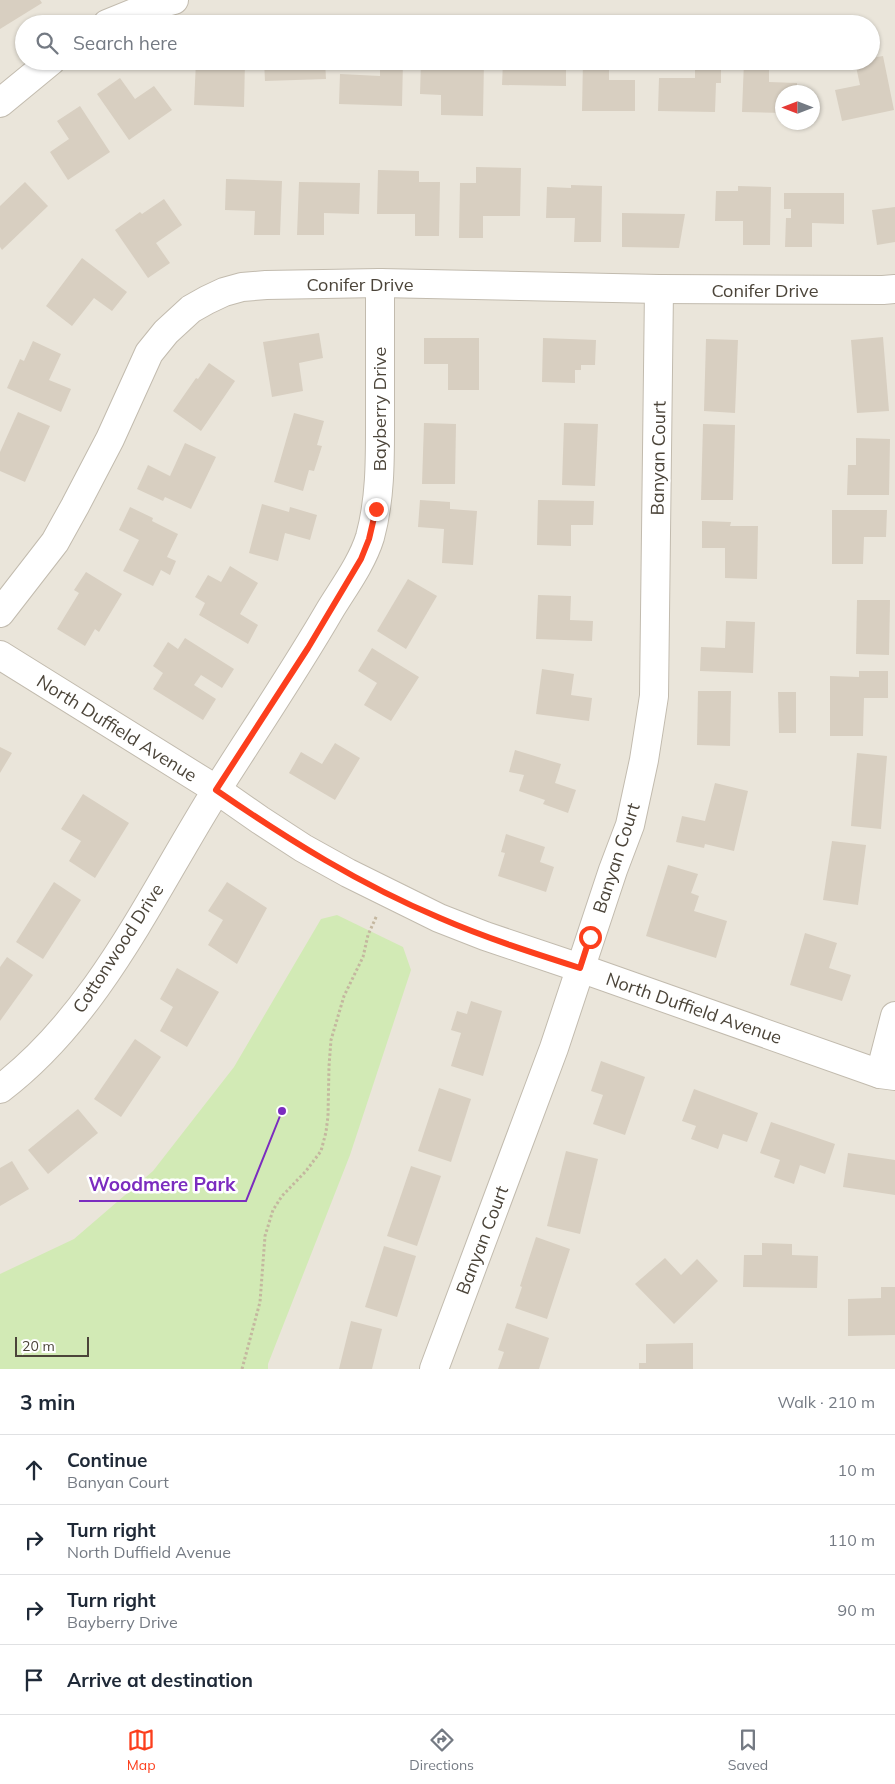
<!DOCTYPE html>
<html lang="en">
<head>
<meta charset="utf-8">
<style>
  :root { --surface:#fff; --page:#f6f6f7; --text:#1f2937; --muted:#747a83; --line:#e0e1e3; --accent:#fc3f1d }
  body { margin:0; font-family:Mulish,sans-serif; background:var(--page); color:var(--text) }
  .compass { position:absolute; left:775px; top:85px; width:45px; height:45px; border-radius:50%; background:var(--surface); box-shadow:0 1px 4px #0004; rotate:270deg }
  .scale { position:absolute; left:15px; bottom:12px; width:74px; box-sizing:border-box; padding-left:5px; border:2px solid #4b4439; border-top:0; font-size:14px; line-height:18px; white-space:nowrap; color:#4b4439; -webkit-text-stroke:4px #fff; paint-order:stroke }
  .stop { position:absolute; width:15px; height:15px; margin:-11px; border:4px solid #fc3f1d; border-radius:50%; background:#fff }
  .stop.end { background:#fc3f1d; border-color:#fff; box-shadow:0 1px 5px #0008 }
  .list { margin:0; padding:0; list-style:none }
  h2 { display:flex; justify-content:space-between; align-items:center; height:65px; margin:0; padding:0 20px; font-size:21px }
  h2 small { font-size:16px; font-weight:400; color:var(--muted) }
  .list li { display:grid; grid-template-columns:32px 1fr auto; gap:15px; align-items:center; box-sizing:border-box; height:70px; padding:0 20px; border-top:1px solid var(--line) }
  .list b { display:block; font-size:19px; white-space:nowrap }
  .list p { margin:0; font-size:16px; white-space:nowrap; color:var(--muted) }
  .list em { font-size:16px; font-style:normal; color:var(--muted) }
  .icon { flex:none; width:28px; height:28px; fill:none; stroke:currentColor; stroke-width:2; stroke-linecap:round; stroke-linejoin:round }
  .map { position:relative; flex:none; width:895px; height:1369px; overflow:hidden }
  .search { position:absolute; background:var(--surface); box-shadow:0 1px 4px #0004; left:15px; right:15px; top:15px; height:55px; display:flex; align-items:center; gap:12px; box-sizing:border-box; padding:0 18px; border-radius:28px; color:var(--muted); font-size:19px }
  .sheet { height:345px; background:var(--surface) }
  nav { display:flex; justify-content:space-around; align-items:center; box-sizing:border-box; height:70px; border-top:1px solid var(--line); background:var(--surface); font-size:14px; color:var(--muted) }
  nav a { display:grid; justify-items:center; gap:2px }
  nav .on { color:var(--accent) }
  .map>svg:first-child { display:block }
  .residential { fill:#eae5da; fill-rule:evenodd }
  .green { fill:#d2eab5 }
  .building { fill:#d8cfc1 }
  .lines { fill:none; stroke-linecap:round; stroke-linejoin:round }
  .minor-casing { stroke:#c2bbae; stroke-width:30 }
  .path { stroke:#c4b79f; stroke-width:3; stroke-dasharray:2.5 2.5; stroke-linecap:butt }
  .minor { stroke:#fff; stroke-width:28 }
  .route { stroke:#fc3f1d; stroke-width:6 }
  .labels { text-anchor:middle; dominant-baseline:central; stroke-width:5; stroke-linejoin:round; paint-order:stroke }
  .street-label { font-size:18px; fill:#4b4439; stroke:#fff }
  .leader { fill:none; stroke:#7b2cbf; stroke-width:2 }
  .callout-dot { fill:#7b2cbf; stroke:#fff; stroke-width:2 }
  .callout-label { font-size:19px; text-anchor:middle; font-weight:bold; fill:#7b2cbf; stroke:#fff; stroke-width:5; stroke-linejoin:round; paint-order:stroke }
</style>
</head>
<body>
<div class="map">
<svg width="895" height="1369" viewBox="0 0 895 1369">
  <rect width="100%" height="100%" fill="#f6f3ec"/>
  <!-- residential -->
  <path class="residential" d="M0,0H895V1369H0ZM24,24H871V61H24ZM782,92H812V122H782Z"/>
  <!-- green -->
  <polygon class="green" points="337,915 403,947 411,970 350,1155 268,1364 268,1369 0,1369 0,1274 74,1239 153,1171 234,1067 321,919"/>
  <!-- building -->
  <g class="building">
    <polygon points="0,0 40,0 42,3 0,29"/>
    <polygon points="883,56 894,110 842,121 835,90 860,85 855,62 871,61 871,58"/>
    <polygon points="196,61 245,61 244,107 194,105"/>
    <polygon points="264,61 325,61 326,79 265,81"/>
    <polygon points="380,61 403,61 402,106 339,104 340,74 380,76"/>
    <polygon points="421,61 484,61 483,116 441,115 441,95 420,94"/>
    <polygon points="503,61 566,61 566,86 502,85"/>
    <polygon points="583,61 609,61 609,80 635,80 635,111 582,111"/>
    <polygon points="695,61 721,61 721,83 716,83 715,112 658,111 659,78 695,78"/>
    <polygon points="744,61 769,61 769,82 797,83 797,92 782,92 782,113 742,112"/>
    <polygon points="120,78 135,99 154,86 172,110 129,140 97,94"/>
    <polygon points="80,106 110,152 68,180 50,152 69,139 57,121"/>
    <polygon points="476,167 521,168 520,216 483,216 483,238 459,238 460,183 476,183"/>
    <polygon points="378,170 419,171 419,182 440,182 439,236 415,236 415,214 377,214"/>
    <polygon points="226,179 282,181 280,235 254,235 255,211 225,210"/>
    <polygon points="25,182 48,206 2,250 0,247 0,206"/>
    <polygon points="299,182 360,183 359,214 324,213 324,235 297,235"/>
    <polygon points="571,185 602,186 601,242 574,242 575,218 546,218 547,187 571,188"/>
    <polygon points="738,186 771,187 770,245 743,245 743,221 715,221 716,191 738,191"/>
    <polygon points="784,193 844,193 844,224 812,223 812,247 785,247 786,218 791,218 791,209 784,209"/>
    <polygon points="164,199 182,225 156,243 170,263 148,278 115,230 140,212 142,214"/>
    <polygon points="895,207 895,242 877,245 872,210"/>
    <polygon points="622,213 685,214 679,248 622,247"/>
    <polygon points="82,258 127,292 112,311 94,298 72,326 46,306"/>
    <polygon points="319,333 323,358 299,363 303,391 272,397 263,342"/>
    <polygon points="883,337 889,411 857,413 851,340"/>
    <polygon points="424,338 479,338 479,390 448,390 448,364 424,364"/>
    <polygon points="543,338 596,340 595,365 581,365 581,370 575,370 575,383 542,382"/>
    <polygon points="706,339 738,340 735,413 704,411"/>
    <polygon points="33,341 61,354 49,380 71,389 61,412 7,388 20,359 24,361"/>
    <polygon points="209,363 235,381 201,431 173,411 196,378 198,379"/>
    <polygon points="18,412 50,426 25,482 0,471 0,452"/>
    <polygon points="294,413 324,421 317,445 322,446 314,471 309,470 303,491 274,482"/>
    <polygon points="424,423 456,424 455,484 422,484"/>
    <polygon points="564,423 598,424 595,486 562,485"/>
    <polygon points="703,424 735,425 733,500 701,500"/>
    <polygon points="856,438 890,439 889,495 847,495 848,465 856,465"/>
    <polygon points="185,443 216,457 191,509 165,497 163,501 137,489 148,465 170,476"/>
    <polygon points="420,500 450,502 450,509 477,511 473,565 442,563 444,529 418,527"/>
    <polygon points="538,500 594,501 593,525 571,525 571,546 537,545"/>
    <polygon points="262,504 289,512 290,507 317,515 310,540 285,533 278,561 249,553"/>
    <polygon points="130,507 153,518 152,521 178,534 167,557 176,561 170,575 161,570 153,586 123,571 139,540 119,530"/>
    <polygon points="832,510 887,510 886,537 864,537 863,564 832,564"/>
    <polygon points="702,521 731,522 730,526 758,526 757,579 725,578 725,548 702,548"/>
    <polygon points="230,566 258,583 240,614 258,625 248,644 199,615 205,603 195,597 208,575 221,582"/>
    <polygon points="86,572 122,594 99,632 95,629 85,646 57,629 79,593 74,590"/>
    <polygon points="408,579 437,596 406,649 377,631"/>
    <polygon points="538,595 571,596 570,620 593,621 592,641 536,639"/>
    <polygon points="857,600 890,600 889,655 856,654"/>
    <polygon points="726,621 755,622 753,673 700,671 701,647 725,648"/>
    <polygon points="185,638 234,669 222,688 201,675 194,685 216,699 203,720 153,689 163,673 153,666 168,642 178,649"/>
    <polygon points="372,648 419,677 391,721 364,705 377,683 358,671"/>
    <polygon points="542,669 574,674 571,695 592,698 589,721 536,714"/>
    <polygon points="859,671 888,671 888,698 864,698 863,736 830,736 830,676 859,677"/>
    <polygon points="698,691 731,691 730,746 697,745"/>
    <polygon points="778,692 796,692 796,733 779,733"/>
    <polygon points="335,743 360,758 335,800 289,773 301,752 322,764"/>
    <polygon points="0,747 12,753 0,773"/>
    <polygon points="515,750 561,764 555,783 576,790 568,813 543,804 545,800 519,791 524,775 509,772"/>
    <polygon points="857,753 887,756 881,829 851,826"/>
    <polygon points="715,783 748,791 734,851 705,844 704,848 676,842 682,816 705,821"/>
    <polygon points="83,794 129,823 95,878 69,861 81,841 61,829"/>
    <polygon points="506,834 545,847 540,862 554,867 546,892 498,876 505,853 501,852"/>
    <polygon points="832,841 866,845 858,905 823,900"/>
    <polygon points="668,865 698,874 691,893 699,896 694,911 727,921 716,958 646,936"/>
    <polygon points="54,882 81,900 43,959 16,942"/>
    <polygon points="227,882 267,908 237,964 208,945 223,920 208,911"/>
    <polygon points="805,933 837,943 829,968 851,975 842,1001 790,985"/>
    <polygon points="7,957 33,975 0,1021 0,967"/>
    <polygon points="177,968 219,992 187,1047 160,1031 173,1007 160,999"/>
    <polygon points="471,1001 502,1011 483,1076 451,1066 461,1033 451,1030 457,1011 467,1014"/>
    <polygon points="135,1039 161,1057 121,1117 94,1099"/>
    <polygon points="601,1061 645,1077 625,1135 593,1124 603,1095 591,1091"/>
    <polygon points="439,1088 471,1099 451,1162 418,1151"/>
    <polygon points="694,1089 758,1113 747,1142 723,1134 718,1149 691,1139 696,1126 682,1121"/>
    <polygon points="78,1109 98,1133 48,1174 28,1150"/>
    <polygon points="771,1122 835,1144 825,1174 800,1165 794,1184 774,1177 780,1160 760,1153"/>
    <polygon points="566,1151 598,1159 580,1234 547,1226"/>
    <polygon points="848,1153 895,1160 895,1195 843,1187"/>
    <polygon points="12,1161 29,1189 0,1206 0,1168"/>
    <polygon points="411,1166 441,1176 417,1246 387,1236"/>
    <polygon points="536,1237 570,1249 547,1319 515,1308 522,1287 520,1286"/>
    <polygon points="762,1243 792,1244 792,1255 818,1256 817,1288 743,1287 744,1255 762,1255"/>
    <polygon points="384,1246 416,1256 397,1317 365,1307"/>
    <polygon points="665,1258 681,1275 697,1259 718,1281 674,1324 635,1284"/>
    <polygon points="881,1287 895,1287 895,1335 848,1336 848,1299 881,1298"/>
    <polygon points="351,1321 382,1329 372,1369 339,1369"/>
    <polygon points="507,1323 549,1338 539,1369 498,1369 504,1352 498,1350"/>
    <polygon points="693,1343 693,1369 639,1369 639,1363 646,1363 646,1344"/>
  </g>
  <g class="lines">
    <defs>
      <g id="minor">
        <polyline points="107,24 151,6 174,0"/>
        <polyline points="0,103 51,61"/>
        <polyline points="0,613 55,542 75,506 110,439 149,353 166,332 191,309 207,300 224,292 242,287 266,285 380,283 659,289 883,290 895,289"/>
        <polyline points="0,655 217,790 260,820 303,848 348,873 439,918 485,936 580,968 880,1074 895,1076"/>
        <polyline points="880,1074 895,1016"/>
        <path d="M0,1089C98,1015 152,893 216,791C254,731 294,672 330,610C344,587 362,563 370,537C381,497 380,455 380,413C380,370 380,326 380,283"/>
        <polyline points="434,1369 554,1048 613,870 630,825 644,760 654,696 659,289"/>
      </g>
    </defs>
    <!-- minor casing -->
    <use href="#minor" class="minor-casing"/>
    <!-- path -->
    <polyline class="path" points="242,1369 260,1302 265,1236 273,1210 282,1196 306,1171 321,1151 326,1132 328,1116 329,1066 331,1040 344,996 363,957 368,935 377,915"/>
    <!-- minor -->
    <use href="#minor" class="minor"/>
  </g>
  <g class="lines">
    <!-- route -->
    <path class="route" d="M376,509L369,539L361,559L308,648L216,790C287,839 361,885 440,918C486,938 533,953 580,968L590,937"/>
  </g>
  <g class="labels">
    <!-- street labels -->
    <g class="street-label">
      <text x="360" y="284">Conifer Drive</text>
      <text x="765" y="290">Conifer Drive</text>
      <text transform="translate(379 409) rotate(-90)">Bayberry Drive</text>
      <text transform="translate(658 458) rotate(-89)">Banyan Court</text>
      <text transform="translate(117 728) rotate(32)">North Duffield Avenue</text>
      <text transform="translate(616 858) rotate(-72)">Banyan Court</text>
      <text transform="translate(118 948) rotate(-57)">Cottonwood Drive</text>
      <text transform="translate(694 1008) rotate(19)">North Duffield Avenue</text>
      <text transform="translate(482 1240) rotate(-69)">Banyan Court</text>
    </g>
  </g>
  <!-- callouts -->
  <path class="leader" d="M282 1111L246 1201H79"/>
  <circle class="callout-dot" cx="282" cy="1111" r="5"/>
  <g class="callout-label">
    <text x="162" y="1191">Woodmere Park</text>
  </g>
</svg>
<svg class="compass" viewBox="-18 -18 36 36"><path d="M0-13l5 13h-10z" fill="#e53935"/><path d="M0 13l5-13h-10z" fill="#747a83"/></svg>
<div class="scale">20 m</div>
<div class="stop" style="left:590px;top:937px"></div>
<div class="stop end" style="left:376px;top:509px"></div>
<div class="search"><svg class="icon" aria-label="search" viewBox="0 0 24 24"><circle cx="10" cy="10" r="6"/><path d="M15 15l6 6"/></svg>Search here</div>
</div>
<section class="sheet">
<h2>3 min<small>Walk · 210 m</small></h2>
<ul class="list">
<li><svg class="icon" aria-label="ahead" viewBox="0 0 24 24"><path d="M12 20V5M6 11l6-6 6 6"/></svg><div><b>Continue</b><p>Banyan Court</p></div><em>10 m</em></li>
<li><svg class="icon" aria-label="right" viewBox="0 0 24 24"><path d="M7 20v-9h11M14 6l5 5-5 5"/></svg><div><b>Turn right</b><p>North Duffield Avenue</p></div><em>110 m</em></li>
<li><svg class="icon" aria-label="right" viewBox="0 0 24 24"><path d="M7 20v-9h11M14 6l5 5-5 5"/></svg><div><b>Turn right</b><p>Bayberry Drive</p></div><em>90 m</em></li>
<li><svg class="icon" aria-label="arrive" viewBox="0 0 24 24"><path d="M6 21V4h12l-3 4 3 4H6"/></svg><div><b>Arrive at destination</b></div></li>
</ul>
</section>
<nav>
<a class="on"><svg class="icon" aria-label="map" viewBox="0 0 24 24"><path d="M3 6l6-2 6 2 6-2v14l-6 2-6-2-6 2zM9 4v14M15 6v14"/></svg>Map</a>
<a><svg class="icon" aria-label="directions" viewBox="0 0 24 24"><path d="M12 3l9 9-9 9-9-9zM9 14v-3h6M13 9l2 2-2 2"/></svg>Directions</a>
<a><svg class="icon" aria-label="saved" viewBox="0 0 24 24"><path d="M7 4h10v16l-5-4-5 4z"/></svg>Saved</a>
</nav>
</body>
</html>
